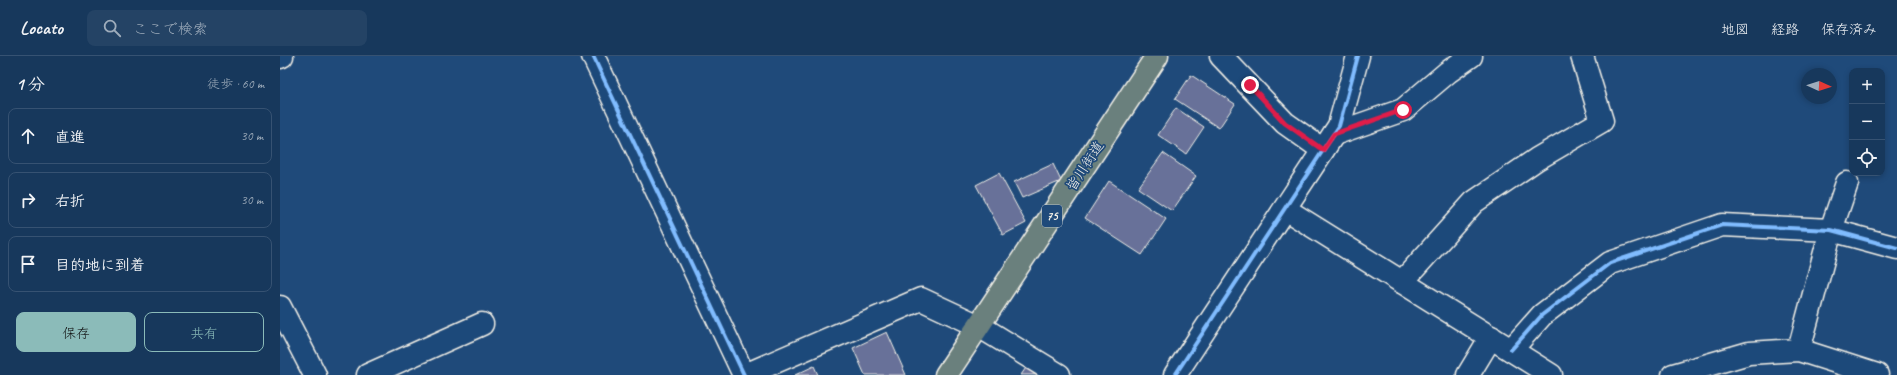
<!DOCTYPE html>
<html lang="ja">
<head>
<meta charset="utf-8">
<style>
  :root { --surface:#17385c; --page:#244365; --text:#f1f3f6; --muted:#9eacbb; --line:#365272; --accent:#8bbbb9 }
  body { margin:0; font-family:Caveat,"Klee One",sans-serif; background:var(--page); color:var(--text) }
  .controls { position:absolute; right:12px; top:12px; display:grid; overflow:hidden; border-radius:8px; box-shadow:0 2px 6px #0003 }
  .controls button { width:36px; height:36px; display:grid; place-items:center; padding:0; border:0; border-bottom:1px solid var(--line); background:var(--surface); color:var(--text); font:20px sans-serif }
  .compass { position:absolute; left:1521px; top:12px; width:36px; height:36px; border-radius:50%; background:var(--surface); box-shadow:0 2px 6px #0003; rotate:93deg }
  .stop { position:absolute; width:12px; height:12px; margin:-9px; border:3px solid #e11d48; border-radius:50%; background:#fff }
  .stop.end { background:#e11d48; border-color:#fff; box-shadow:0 1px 4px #0008 }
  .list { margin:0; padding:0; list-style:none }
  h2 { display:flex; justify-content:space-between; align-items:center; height:52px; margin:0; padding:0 16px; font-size:17px }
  h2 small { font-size:13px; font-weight:400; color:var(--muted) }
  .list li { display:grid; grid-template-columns:26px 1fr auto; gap:12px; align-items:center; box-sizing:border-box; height:56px; margin:0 8px 8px; padding:0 8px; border:1px solid var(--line); border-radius:8px }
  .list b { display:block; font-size:15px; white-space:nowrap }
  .list em { font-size:13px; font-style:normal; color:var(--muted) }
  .actions { display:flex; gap:8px; padding:12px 16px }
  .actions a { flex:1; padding:9px 0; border:1px solid var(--accent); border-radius:8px; text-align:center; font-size:14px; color:var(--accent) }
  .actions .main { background:var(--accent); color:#111 }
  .icon { flex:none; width:22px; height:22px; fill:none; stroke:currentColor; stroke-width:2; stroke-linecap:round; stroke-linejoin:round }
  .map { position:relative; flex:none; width:1617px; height:319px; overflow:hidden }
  header { display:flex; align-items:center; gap:24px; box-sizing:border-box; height:56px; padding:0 20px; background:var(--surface); border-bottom:1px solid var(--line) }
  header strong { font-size:19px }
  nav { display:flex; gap:22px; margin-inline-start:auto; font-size:14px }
  .search { width:280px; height:36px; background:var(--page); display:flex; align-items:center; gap:10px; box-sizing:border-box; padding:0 14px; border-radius:8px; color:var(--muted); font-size:15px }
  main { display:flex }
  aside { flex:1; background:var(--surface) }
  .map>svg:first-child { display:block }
  .building { fill:#687199; stroke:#f4f1e8 }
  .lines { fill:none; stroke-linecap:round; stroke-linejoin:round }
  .minor-casing { stroke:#f4f1e8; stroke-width:25 }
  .major-casing { stroke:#f4f1e8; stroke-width:25 }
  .minor { stroke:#1f4a7a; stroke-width:22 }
  .major { stroke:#6a807d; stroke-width:22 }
  .cycleway-casing { stroke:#1f4a7a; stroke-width:6 }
  .cycleway { stroke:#80bcff; stroke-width:4 }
  .route { stroke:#e11d48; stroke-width:5 }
  .labels { text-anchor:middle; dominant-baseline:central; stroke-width:3.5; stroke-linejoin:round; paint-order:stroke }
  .shield { fill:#1f4a7a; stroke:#b4bfc7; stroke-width:1 }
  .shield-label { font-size:13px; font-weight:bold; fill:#f4f1e8 }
  .street-label { font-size:14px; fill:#f4f1e8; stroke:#1f4a7a }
</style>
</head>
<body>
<header>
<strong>Locato</strong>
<div class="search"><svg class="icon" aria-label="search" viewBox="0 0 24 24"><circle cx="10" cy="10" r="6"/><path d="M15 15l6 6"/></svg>ここで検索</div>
<nav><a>地図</a><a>経路</a><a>保存済み</a></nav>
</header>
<main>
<aside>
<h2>1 分<small>徒歩 · 60 m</small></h2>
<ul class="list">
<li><svg class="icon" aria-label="ahead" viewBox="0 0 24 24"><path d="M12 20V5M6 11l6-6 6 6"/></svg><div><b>直進</b></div><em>30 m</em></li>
<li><svg class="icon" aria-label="right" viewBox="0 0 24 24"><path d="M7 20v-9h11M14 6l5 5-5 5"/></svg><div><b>右折</b></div><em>30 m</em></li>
<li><svg class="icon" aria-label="arrive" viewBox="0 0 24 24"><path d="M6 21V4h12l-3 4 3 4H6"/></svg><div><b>目的地に到着</b></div></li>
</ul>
<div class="actions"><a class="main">保存</a><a>共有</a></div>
</aside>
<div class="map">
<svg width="1617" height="319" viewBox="0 0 1617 319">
  <rect width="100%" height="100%" fill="#1f4a7a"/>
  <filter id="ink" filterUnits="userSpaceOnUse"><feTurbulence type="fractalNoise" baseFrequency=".025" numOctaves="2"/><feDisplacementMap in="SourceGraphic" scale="8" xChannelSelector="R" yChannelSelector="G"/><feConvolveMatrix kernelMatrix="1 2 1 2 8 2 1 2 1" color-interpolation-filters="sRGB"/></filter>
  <g filter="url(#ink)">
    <!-- building -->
    <g class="building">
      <polygon points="911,19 955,48 939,72 895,43"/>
      <polygon points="896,52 924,71 906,98 878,79"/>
      <polygon points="883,97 916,120 892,155 858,132"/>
      <polygon points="773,108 781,125 742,142 734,126"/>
      <polygon points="719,117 746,167 723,179 696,129"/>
      <polygon points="829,125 886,163 862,199 805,162"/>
      <polygon points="607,276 626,319 585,319 573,292"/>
      <polygon points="750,306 770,319 741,319"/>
      <polygon points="534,310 538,319 515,319"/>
    </g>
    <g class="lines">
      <defs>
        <g id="minor">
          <polyline points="313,0 464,319"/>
          <polyline points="941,0 1005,67 1043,94"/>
          <polyline points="0,1 2,0"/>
          <polyline points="1054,78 1123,54 1168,16 1191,0"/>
          <polyline points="1005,153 1271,319"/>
          <polyline points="1122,226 1194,146 1257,103 1322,65 1302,0"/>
          <polyline points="0,251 35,319"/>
          <polyline points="1231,294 1262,259 1330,207 1442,169 1551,174 1617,192"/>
          <polyline points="1519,294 1551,174 1567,127"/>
          <polyline points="88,319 202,268"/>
          <polyline points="465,319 641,243 699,270 779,319"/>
          <polyline points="895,319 1059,70 1078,0"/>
          <polyline points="1188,319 1211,281"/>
          <polyline points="1393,319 1469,297 1519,294 1597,319"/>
        </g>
        <polyline id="major" points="666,319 877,0"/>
      </defs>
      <!-- minor casing -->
      <use href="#minor" class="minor-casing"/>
      <!-- major casing -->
      <use href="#major" class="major-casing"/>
      <!-- minor -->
      <use href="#minor" class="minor"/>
      <!-- major -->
      <use href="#major" class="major"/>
      <defs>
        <g id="cycleway">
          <polyline points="313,0 464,319"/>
          <polyline points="1231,294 1262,259 1330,207 1442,169 1551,174 1617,192"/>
          <polyline points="895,319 1059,70 1078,0"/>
        </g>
      </defs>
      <!-- cycleway casing -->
      <use href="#cycleway" class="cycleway-casing"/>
      <!-- cycleway -->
      <use href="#cycleway" class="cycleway"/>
    </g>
  </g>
  <g class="lines" filter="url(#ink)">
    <!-- route -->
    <polyline class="route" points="970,29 1005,67 1043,94 1054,78 1123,54"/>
  </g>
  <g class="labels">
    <!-- shield labels -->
    <rect class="shield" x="762" y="149" width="20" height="22" rx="3"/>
    <g class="shield-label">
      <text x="772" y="160">75</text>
    </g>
    <!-- street labels -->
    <g class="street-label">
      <text transform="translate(805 110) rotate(-57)">皆川街道</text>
    </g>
  </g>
</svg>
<div class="controls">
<button>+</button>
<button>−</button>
<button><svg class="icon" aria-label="locate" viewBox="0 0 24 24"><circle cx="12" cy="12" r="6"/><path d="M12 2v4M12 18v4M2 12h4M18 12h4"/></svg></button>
</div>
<svg class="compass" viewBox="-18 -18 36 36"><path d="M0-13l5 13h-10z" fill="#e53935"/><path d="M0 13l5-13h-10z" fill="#9eacbb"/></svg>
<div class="stop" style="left:1123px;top:54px"></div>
<div class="stop end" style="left:970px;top:29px"></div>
</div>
</main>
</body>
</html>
